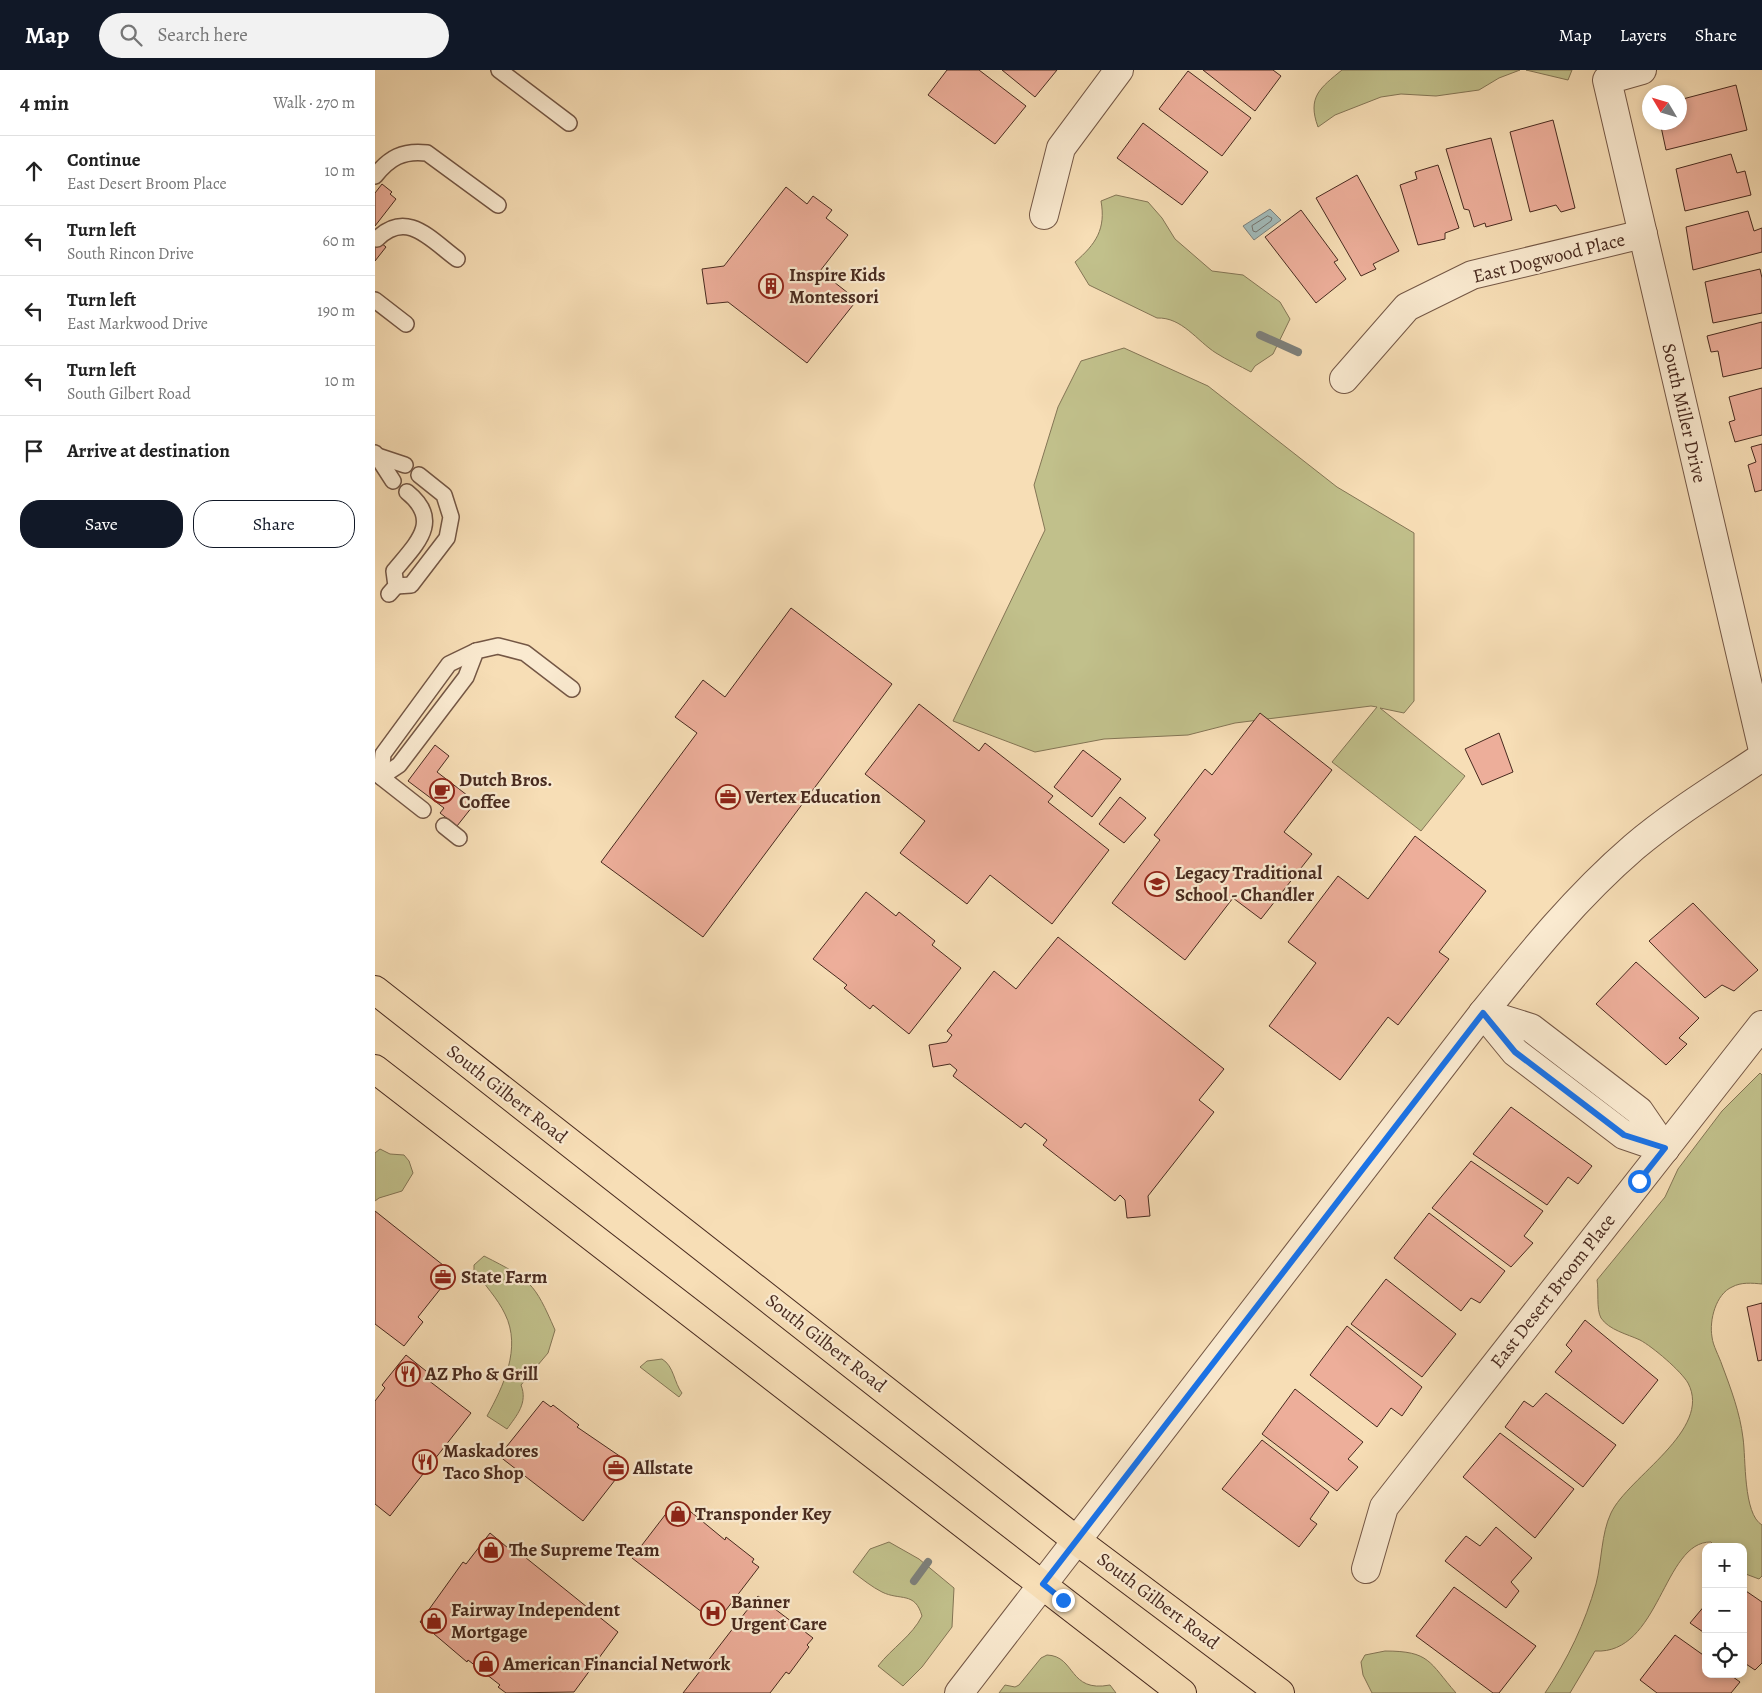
<!DOCTYPE html>
<html lang="en">
<head>
<meta charset="utf-8">
<style>
  :root { --surface:#fff; --page:#f2f2f2; --text:#222; --muted:#767676; --line:#e0e0e0; --accent:#111827 }
  body { margin:0; font-family:Alegreya,serif; background:var(--page); color:var(--text) }
  .controls { position:absolute; right:15px; bottom:15px; display:grid; overflow:hidden; border-radius:10px; box-shadow:0 2px 8px #0003 }
  .controls button { width:45px; height:45px; display:grid; place-items:center; padding:0; border:0; border-bottom:1px solid var(--line); background:var(--surface); color:var(--text); font:25px sans-serif }
  .compass { position:absolute; left:1267px; top:15px; width:45px; height:45px; border-radius:50%; background:var(--surface); box-shadow:0 2px 8px #0003; rotate:308deg }
  .stop { position:absolute; width:15px; height:15px; margin:-11px; border:4px solid #1a73e8; border-radius:50%; background:#fff }
  .stop.end { background:#1a73e8; border-color:#fff; box-shadow:0 1px 5px #0008 }
  .list { margin:0; padding:0; list-style:none }
  h2 { display:flex; justify-content:space-between; align-items:center; height:65px; margin:0; padding:0 20px; font-size:21px }
  h2 small { font-size:16px; font-weight:400; color:var(--muted) }
  .list li { display:grid; grid-template-columns:32px 1fr auto; gap:15px; align-items:center; box-sizing:border-box; height:70px; padding:0 20px; border-top:1px solid var(--line) }
  .list b { display:block; font-size:19px; white-space:nowrap }
  .list p { margin:0; font-size:16px; white-space:nowrap; color:var(--muted) }
  .list em { font-size:16px; font-style:normal; color:var(--muted) }
  .actions { display:flex; gap:10px; padding:15px 20px }
  .actions a { flex:1; padding:11px 0; border:1px solid var(--accent); border-radius:20px; text-align:center; font-size:18px; color:var(--accent) }
  .actions .main { background:var(--accent); color:#fff }
  .icon { flex:none; width:28px; height:28px; fill:none; stroke:currentColor; stroke-width:2; stroke-linecap:round; stroke-linejoin:round }
  .map { position:relative; flex:none; width:1387px; height:1623px; overflow:hidden }
  header { display:flex; align-items:center; gap:30px; box-sizing:border-box; height:70px; padding:0 25px; background:var(--accent); color:#fff }
  header strong { font-size:24px }
  nav { display:flex; gap:28px; margin-inline-start:auto; font-size:18px }
  .search { width:350px; height:45px; background:var(--page); display:flex; align-items:center; gap:12px; box-sizing:border-box; padding:0 18px; border-radius:28px; color:var(--muted); font-size:19px }
  main { display:flex }
  aside { flex:1; background:var(--surface) }
  .map>svg:first-child { display:block }
  .green { fill:#c1c08b; stroke:#847555 }
  .water { fill:#a1b9b8; stroke:#7d807b }
  .lines { fill:none; stroke-linecap:round; stroke-linejoin:round }
  .shore { stroke:#74726c; stroke-width:1 }
  .stream { stroke:#7d807b; stroke-width:8 }
  .building { fill:#edae9a; stroke:#482a1f }
  .lane-casing { stroke:#745745; stroke-width:18 }
  .street-casing { stroke:#745745; stroke-width:30 }
  .primary-casing { stroke:#482a1f; stroke-width:30 }
  .lane { stroke:#faead0; stroke-width:15 }
  .street { stroke:#faead0; stroke-width:28 }
  .primary { stroke:#f7deb6; stroke-width:28 }
  .route { stroke:#1a73e8; stroke-width:6 }
  .labels { text-anchor:middle; dominant-baseline:central; stroke-width:4.5; stroke-linejoin:round; paint-order:stroke }
  .street-label { font-size:19px; fill:#482a1f; stroke:#faead0 }
  .poi-label { font-size:19px; font-weight:bold; fill:#482a1f; stroke:#faead0; text-anchor:start }
</style>
</head>
<body>
<header>
<strong>Map</strong>
<div class="search"><svg class="icon" aria-label="search" viewBox="0 0 24 24"><circle cx="10" cy="10" r="6"/><path d="M15 15l6 6"/></svg>Search here</div>
<nav><a>Map</a><a>Layers</a><a>Share</a></nav>
</header>
<main>
<aside>
<h2>4 min<small>Walk · 270 m</small></h2>
<ul class="list">
<li><svg class="icon" aria-label="ahead" viewBox="0 0 24 24"><path d="M12 20V5M6 11l6-6 6 6"/></svg><div><b>Continue</b><p>East Desert Broom Place</p></div><em>10 m</em></li>
<li><svg class="icon" aria-label="left" viewBox="0 0 24 24"><path d="M17 20v-9H6M10 6l-5 5 5 5"/></svg><div><b>Turn left</b><p>South Rincon Drive</p></div><em>60 m</em></li>
<li><svg class="icon" aria-label="left" viewBox="0 0 24 24"><path d="M17 20v-9H6M10 6l-5 5 5 5"/></svg><div><b>Turn left</b><p>East Markwood Drive</p></div><em>190 m</em></li>
<li><svg class="icon" aria-label="left" viewBox="0 0 24 24"><path d="M17 20v-9H6M10 6l-5 5 5 5"/></svg><div><b>Turn left</b><p>South Gilbert Road</p></div><em>10 m</em></li>
<li><svg class="icon" aria-label="arrive" viewBox="0 0 24 24"><path d="M6 21V4h12l-3 4 3 4H6"/></svg><div><b>Arrive at destination</b></div></li>
</ul>
<div class="actions"><a class="main">Save</a><a>Share</a></div>
</aside>
<div class="map">
<svg width="1387" height="1623" viewBox="0 0 1387 1623">
  <rect width="100%" height="100%" fill="#f7deb6"/>
  <filter id="stains"><feTurbulence type="fractalNoise" baseFrequency=".004" numOctaves="4"/><feColorMatrix values="0 0 0 0 .2 0 0 0 0 .09 0 0 0 0 .02 0 0 0 .5 -.17"/></filter>
  <radialGradient id="worn" r=".72"><stop offset=".6" stop-color="#630" stop-opacity="0"/><stop offset="1" stop-color="#630" stop-opacity=".3"/></radialGradient>
  <!-- green -->
  <g class="green">
    <path d="M967,0H1145L1124,8L1104,20L1061,26L1026,24L1006,27L960,45L943,57C932,27 945,18 967,0Z"/>
    <polygon points="1151,0 1197,0 1193,10"/>
    <path d="M741,125L773,132L787,148L800,169L837,201L868,205L905,232L915,249L898,284L880,296L876,302C865,296 852,290 841,283C822,271 807,247 782,248L714,215L700,192C721,174 731,159 726,131Z"/>
    <polygon points="749,278 833,316 962,417 1039,463 1039,631 1029,643 1005,638 1090,706 1046,761 957,692 1002,637 996,636 860,653 813,665 729,669 660,682 578,651 670,460 659,415 683,337 706,291"/>
    <path d="M1385,1003L1387,1005V1214C1377,1213 1366,1212 1357,1217C1341,1224 1334,1250 1337,1267C1338,1276 1344,1286 1347,1295C1356,1319 1365,1343 1368,1368C1371,1388 1368,1444 1387,1455V1506L1384,1509L1368,1503V1477H1341L1336,1472C1288,1471 1285,1585 1220,1581L1195,1623H1170C1193,1589 1210,1553 1221,1514C1227,1491 1226,1464 1236,1443C1253,1407 1338,1360 1313,1313C1306,1301 1278,1277 1265,1270C1252,1264 1234,1260 1226,1248C1221,1239 1224,1220 1222,1210L1290,1127L1303,1099L1347,1041Z"/>
    <polygon points="5,1079 15,1084 29,1085 34,1091 38,1103 27,1121 4,1128 0,1131 0,1083"/>
    <path d="M109,1186C156,1210 159,1212 180,1260L173,1283L146,1315C153,1333 142,1345 132,1359L112,1346C128,1317 147,1278 130,1244C123,1229 109,1214 99,1200V1195Z"/>
    <path d="M287,1289C299,1296 299,1313 307,1323L304,1327L265,1297L272,1291Z"/>
    <path d="M514,1472L544,1489L579,1518L577,1557L547,1597L528,1616L503,1596C517,1578 537,1566 547,1546C540,1521 525,1531 507,1522C497,1517 487,1509 478,1502L495,1479Z"/>
    <path d="M1010,1581C1055,1581 1054,1592 1081,1623H997L988,1605L986,1592L990,1585Z"/>
    <path d="M672,1585C701,1586 693,1623 735,1615L741,1623H624L630,1615L640,1617L644,1615L666,1588Z"/>
  </g>
  <!-- water -->
  <polygon class="water" points="895,139 906,150 879,170 868,156"/>
  <g class="lines">
    <!-- shore -->
    <polygon class="shore" points="893,146 897,148 896,151 881,162 878,161 877,156"/>
    <!-- stream -->
    <g class="stream">
      <polyline points="885,265 923,282"/>
      <polyline points="539,1511 553,1492"/>
    </g>
  </g>
  <!-- building -->
  <g class="building">
    <polygon points="572,0 604,0 651,36 620,74 553,25"/>
    <polygon points="627,0 682,0 660,27"/>
    <polygon points="828,0 898,0 906,6 880,41"/>
    <polygon points="813,1 876,48 847,86 784,39"/>
    <polygon points="1361,15 1372,60 1291,80 1285,52 1304,52 1304,30"/>
    <polygon points="1178,50 1200,138 1186,142 1181,135 1155,142 1135,62"/>
    <polygon points="768,53 833,102 807,135 742,88"/>
    <polygon points="1116,68 1137,150 1111,157 1110,153 1099,157 1094,140 1089,139 1071,79"/>
    <polygon points="1356,84 1362,103 1370,101 1376,125 1310,141 1301,99"/>
    <polygon points="1063,95 1084,158 1070,163 1070,169 1043,175 1025,115 1042,109 1040,102"/>
    <polygon points="982,105 1024,181 998,194 1001,199 986,206 941,128"/>
    <polygon points="7,114 17,122 15,124 21,129 0,156 0,123"/>
    <polygon points="411,117 432,134 438,126 457,140 451,148 473,165 445,201 482,230 432,293 353,232 332,234 327,199 349,196"/>
    <polygon points="926,140 963,190 959,192 971,209 941,233 890,167"/>
    <polygon points="1373,141 1379,161 1387,158 1387,182 1318,200 1311,157"/>
    <polygon points="0,168 11,177 0,191"/>
    <polygon points="1385,199 1387,208 1387,243 1338,253 1330,212"/>
    <polygon points="1387,252 1387,298 1348,307 1343,281 1336,282 1332,266"/>
    <polygon points="1387,318 1387,365 1360,372 1354,352 1360,350 1354,327"/>
    <polygon points="1387,374 1387,420 1380,422 1373,395 1381,392 1376,377"/>
    <polygon points="416,538 517,614 328,867 226,792 322,663 300,647 328,610 350,627"/>
    <polygon points="544,634 604,681 610,673 678,726 673,732 734,780 677,854 615,805 592,834 525,783 550,751 490,704"/>
    <polygon points="885,643 957,700 909,762 937,784 886,849 858,828 810,890 737,833 785,770 779,765 830,699 837,705"/>
    <polygon points="1124,663 1138,702 1107,715 1090,679"/>
    <polygon points="60,675 74,686 62,702 101,732 82,756 65,743 69,738 33,711"/>
    <polygon points="708,680 746,709 717,747 679,717"/>
    <polygon points="745,727 771,748 749,773 724,754"/>
    <polygon points="1040,766 1111,821 1064,882 1074,889 1023,955 1013,947 965,1010 894,956 941,893 913,872 963,806 993,829"/>
    <polygon points="491,822 521,846 524,842 560,871 557,875 586,898 534,964 498,935 495,939 469,918 472,915 438,889"/>
    <polygon points="1318,833 1383,900 1359,921 1347,915 1330,928 1274,871"/>
    <polygon points="683,867 849,999 824,1030 839,1042 773,1126 775,1146 752,1148 750,1130 745,1125 740,1131 668,1075 672,1070 650,1053 646,1058 578,1006 582,1000 575,994 558,997 554,975 572,972 577,965 572,961 619,901 641,919"/>
    <polygon points="1261,892 1324,948 1304,968 1312,974 1291,995 1221,934"/>
    <polygon points="1136,1037 1217,1096 1203,1114 1193,1107 1172,1135 1098,1084"/>
    <polygon points="1096,1091 1168,1141 1149,1166 1158,1173 1136,1197 1057,1138"/>
    <polygon points="0,1141 78,1203 43,1247 48,1252 29,1276 0,1254"/>
    <polygon points="1054,1143 1130,1201 1105,1233 1096,1228 1086,1241 1019,1188"/>
    <polygon points="1011,1209 1081,1264 1047,1307 976,1254"/>
    <polygon points="1387,1233 1387,1290 1383,1291 1372,1237"/>
    <polygon points="1210,1250 1283,1310 1248,1354 1180,1302 1197,1281 1191,1275"/>
    <polygon points="972,1256 1047,1317 1027,1346 1016,1338 1002,1357 935,1305"/>
    <polygon points="31,1285 56,1305 53,1310 96,1343 15,1446 0,1434 0,1331 10,1318 7,1315"/>
    <polygon points="920,1319 988,1372 973,1389 983,1397 962,1421 887,1364"/>
    <polygon points="1171,1323 1241,1375 1208,1417 1130,1357 1149,1331 1158,1337"/>
    <polygon points="168,1331 176,1337 178,1335 204,1355 202,1357 246,1387 244,1390 251,1396 208,1451 124,1386"/>
    <polygon points="1125,1363 1199,1419 1160,1468 1088,1407"/>
    <polygon points="887,1370 954,1422 935,1449 942,1454 924,1477 847,1419"/>
    <polygon points="300,1432 309,1439 310,1437 350,1470 351,1467 379,1489 377,1492 384,1497 341,1553 257,1488"/>
    <polygon points="1121,1457 1157,1488 1136,1512 1144,1521 1131,1538 1070,1491 1091,1466 1105,1476"/>
    <polygon points="115,1463 133,1478 135,1475 243,1562 199,1622 131,1623 123,1617 125,1615 93,1590 92,1592 45,1552 88,1492 91,1494"/>
    <polygon points="1079,1517 1161,1576 1124,1623 1118,1623 1041,1566"/>
    <polygon points="1368,1519 1387,1532 1387,1593 1380,1600 1368,1592"/>
    <polygon points="383,1526 438,1568 432,1575 434,1577 414,1604 411,1602 395,1623 308,1623"/>
    <polygon points="1331,1534 1331,1564 1315,1553"/>
    <polygon points="1300,1565 1331,1587 1331,1604 1354,1604 1365,1612 1356,1623 1282,1623 1265,1610"/>
  </g>
  <g class="lines">
    <defs>
      <g id="lane">
        <polyline points="124,0 194,53"/>
        <path d="M0,106C14,88 28,80 52,83L123,135"/>
        <path d="M2,169C32,139 56,170 82,189"/>
        <polyline points="0,230 31,254"/>
        <polyline points="0,383 18,411"/>
        <polyline points="3,386 30,395"/>
        <polyline points="21,516 36,515 72,468 76,447 69,425 44,405"/>
        <path d="M14,524L21,516L19,501C41,474 68,451 32,422"/>
        <polyline points="6,707 8,684 74,594 101,581"/>
        <polyline points="48,740 6,707 24,695 91,607 101,581 123,576 150,583 197,619"/>
        <polyline points="69,756 84,768"/>
      </g>
      <g id="street">
        <polyline points="1267,0 1232,10 1387,676"/>
        <polyline points="669,145 686,78 744,0"/>
        <polyline points="969,309 1032,237 1097,205 1268,164"/>
        <polyline points="1108,943 1156,958 1264,1041 1290,1079"/>
        <polyline points="1108,943 1140,982 1249,1065 1290,1079"/>
        <polyline points="991,1499 1009,1437 1387,955"/>
        <path d="M584,1623L1108,943C1156,883 1201,827 1259,777C1299,743 1344,716 1387,687"/>
      </g>
      <g id="primary">
        <polyline points="0,920 701,1470 905,1623"/>
        <polyline points="0,999 807,1623"/>
      </g>
    </defs>
    <!-- lane casing -->
    <use href="#lane" class="lane-casing"/>
    <!-- street casing -->
    <use href="#street" class="street-casing"/>
    <!-- primary casing -->
    <use href="#primary" class="primary-casing"/>
    <!-- lane -->
    <use href="#lane" class="lane"/>
    <!-- street -->
    <use href="#street" class="street"/>
    <!-- primary -->
    <use href="#primary" class="primary"/>
  </g>
  <g class="lines">
    <!-- route -->
    <polyline class="route" points="688,1530 668,1514 1108,943 1140,982 1249,1065 1290,1078 1264,1111"/>
  </g>
  <!-- icons -->
  <defs>
    <symbol id="building-ring" viewBox="-11 -11 22 22"><circle r="9.5" fill="#faead0" stroke="#8f2418" stroke-width="1.5"/><path d="M-4-6H4V6H1V3H-1V6H-4ZM-2.5-4.3h1.7v1.8h-1.7ZM.8-4.3h1.7v1.8H.8ZM-2.5-1h1.7V.8h-1.7ZM.8-1h1.7V.8H.8Z" fill="#8f2418"/></symbol>
    <symbol id="cafe-ring" viewBox="-11 -11 22 22"><circle r="9.5" fill="#faead0" stroke="#8f2418" stroke-width="1.5"/><path d="M-5.5-4.5H6V0H3Q3 3.5 0 3.5H-2.5Q-5.5 3.5-5.5 0ZM3-3.2v2h1.7v-2ZM-6 4.5H4V6H-6Z" fill="#8f2418"/></symbol>
    <symbol id="office-ring" viewBox="-11 -11 22 22"><circle r="9.5" fill="#faead0" stroke="#8f2418" stroke-width="1.5"/><path d="M-6-3h4V-5.5h4V-3h4V5H-6ZM-1-4.5V-3h2v-1.5ZM-6 0V1H6V0Z" fill="#8f2418"/></symbol>
    <symbol id="school-ring" viewBox="-11 -11 22 22"><circle r="9.5" fill="#faead0" stroke="#8f2418" stroke-width="1.5"/><path d="M0-5L7-2L0 1L-7-2ZM-4 1L0 2.5L4 1V4Q0 6-4 4Z" fill="#8f2418"/></symbol>
    <symbol id="restaurant-ring" viewBox="-11 -11 22 22"><circle r="9.5" fill="#faead0" stroke="#8f2418" stroke-width="1.5"/><path d="M-5-6h1v4h1v-4h1v4h1v-4h1v5L-1.5 .5V6h-2V.5L-5-1ZM5-6V6H3V1.5H1.5Q1.5-4 5-6Z" fill="#8f2418"/></symbol>
    <symbol id="shop-ring" viewBox="-11 -11 22 22"><circle r="9.5" fill="#faead0" stroke="#8f2418" stroke-width="1.5"/><path d="M-5-2.5h2.3a2.7 3.5 0 0 1 5.4 0H5L5.5 6h-11ZM-1.5-2.5h3a1.5 2.3 0 0 0-3 0Z" fill="#8f2418"/></symbol>
    <symbol id="hospital-ring" viewBox="-11 -11 22 22"><circle r="9.5" fill="#faead0" stroke="#8f2418" stroke-width="1.5"/><path d="M-5-5h3v3.5h4V-5h3V5h-3V1.5h-4V5h-3Z" fill="#8f2418"/></symbol>
  </defs>
  <g fill-rule="evenodd">
    <use href="#building-ring" x="382" y="202" width="28" height="28"/>
    <use href="#cafe-ring" x="53" y="707" width="28" height="28"/>
    <use href="#office-ring" x="339" y="713" width="28" height="28"/>
    <use href="#school-ring" x="768" y="800" width="28" height="28"/>
    <use href="#office-ring" x="54" y="1193" width="28" height="28"/>
    <use href="#restaurant-ring" x="19" y="1290" width="28" height="28"/>
    <use href="#restaurant-ring" x="36" y="1378" width="28" height="28"/>
    <use href="#office-ring" x="227" y="1384" width="28" height="28"/>
    <use href="#shop-ring" x="289" y="1430" width="28" height="28"/>
    <use href="#shop-ring" x="102" y="1466" width="28" height="28"/>
    <use href="#hospital-ring" x="324" y="1529" width="28" height="28"/>
    <use href="#shop-ring" x="45" y="1537" width="28" height="28"/>
    <use href="#shop-ring" x="97" y="1580" width="28" height="28"/>
  </g>
  <g class="labels">
    <!-- street labels -->
    <g class="street-label">
      <text transform="translate(1174 188) rotate(-14)">East Dogwood Place</text>
      <text transform="translate(1309 343) rotate(77)">South Miller Drive</text>
      <text transform="translate(132 1024) rotate(38)">South Gilbert Road</text>
      <text transform="translate(1178 1221) rotate(-52)">East Desert Broom Place</text>
      <text transform="translate(451 1273) rotate(38)">South Gilbert Road</text>
      <text transform="translate(783 1531) rotate(37)">South Gilbert Road</text>
    </g>
    <!-- poi labels -->
    <g class="poi-label">
      <text x="414" y="205">Inspire Kids<tspan x="414" dy="22">Montessori</tspan></text>
      <text x="84" y="710">Dutch Bros.<tspan x="84" dy="22">Coffee</tspan></text>
      <text x="370" y="727">Vertex Education</text>
      <text x="800" y="803">Legacy Traditional<tspan x="800" dy="22">School - Chandler</tspan></text>
      <text x="86" y="1207">State Farm</text>
      <text x="50" y="1304">AZ Pho &amp; Grill</text>
      <text x="68" y="1381">Maskadores<tspan x="68" dy="22">Taco Shop</tspan></text>
      <text x="258" y="1398">Allstate</text>
      <text x="320" y="1444">Transponder Key</text>
      <text x="134" y="1480">The Supreme Team</text>
      <text x="356" y="1532">Banner<tspan x="356" dy="22">Urgent Care</tspan></text>
      <text x="76" y="1540">Fairway Independent<tspan x="76" dy="22">Mortgage</tspan></text>
      <text x="128" y="1594">American Financial Network</text>
    </g>
  </g>
  <rect width="100%" height="100%" filter="url(#stains)"/>
  <rect width="100%" height="100%" fill="url(#worn)"/>
</svg>
<div class="controls">
<button>+</button>
<button>−</button>
<button><svg class="icon" aria-label="locate" viewBox="0 0 24 24"><circle cx="12" cy="12" r="6"/><path d="M12 2v4M12 18v4M2 12h4M18 12h4"/></svg></button>
</div>
<svg class="compass" viewBox="-18 -18 36 36"><path d="M0-13l5 13h-10z" fill="#e53935"/><path d="M0 13l5-13h-10z" fill="#767676"/></svg>
<div class="stop" style="left:1264px;top:1111px"></div>
<div class="stop end" style="left:688px;top:1530px"></div>
</div>
</main>
</body>
</html>
